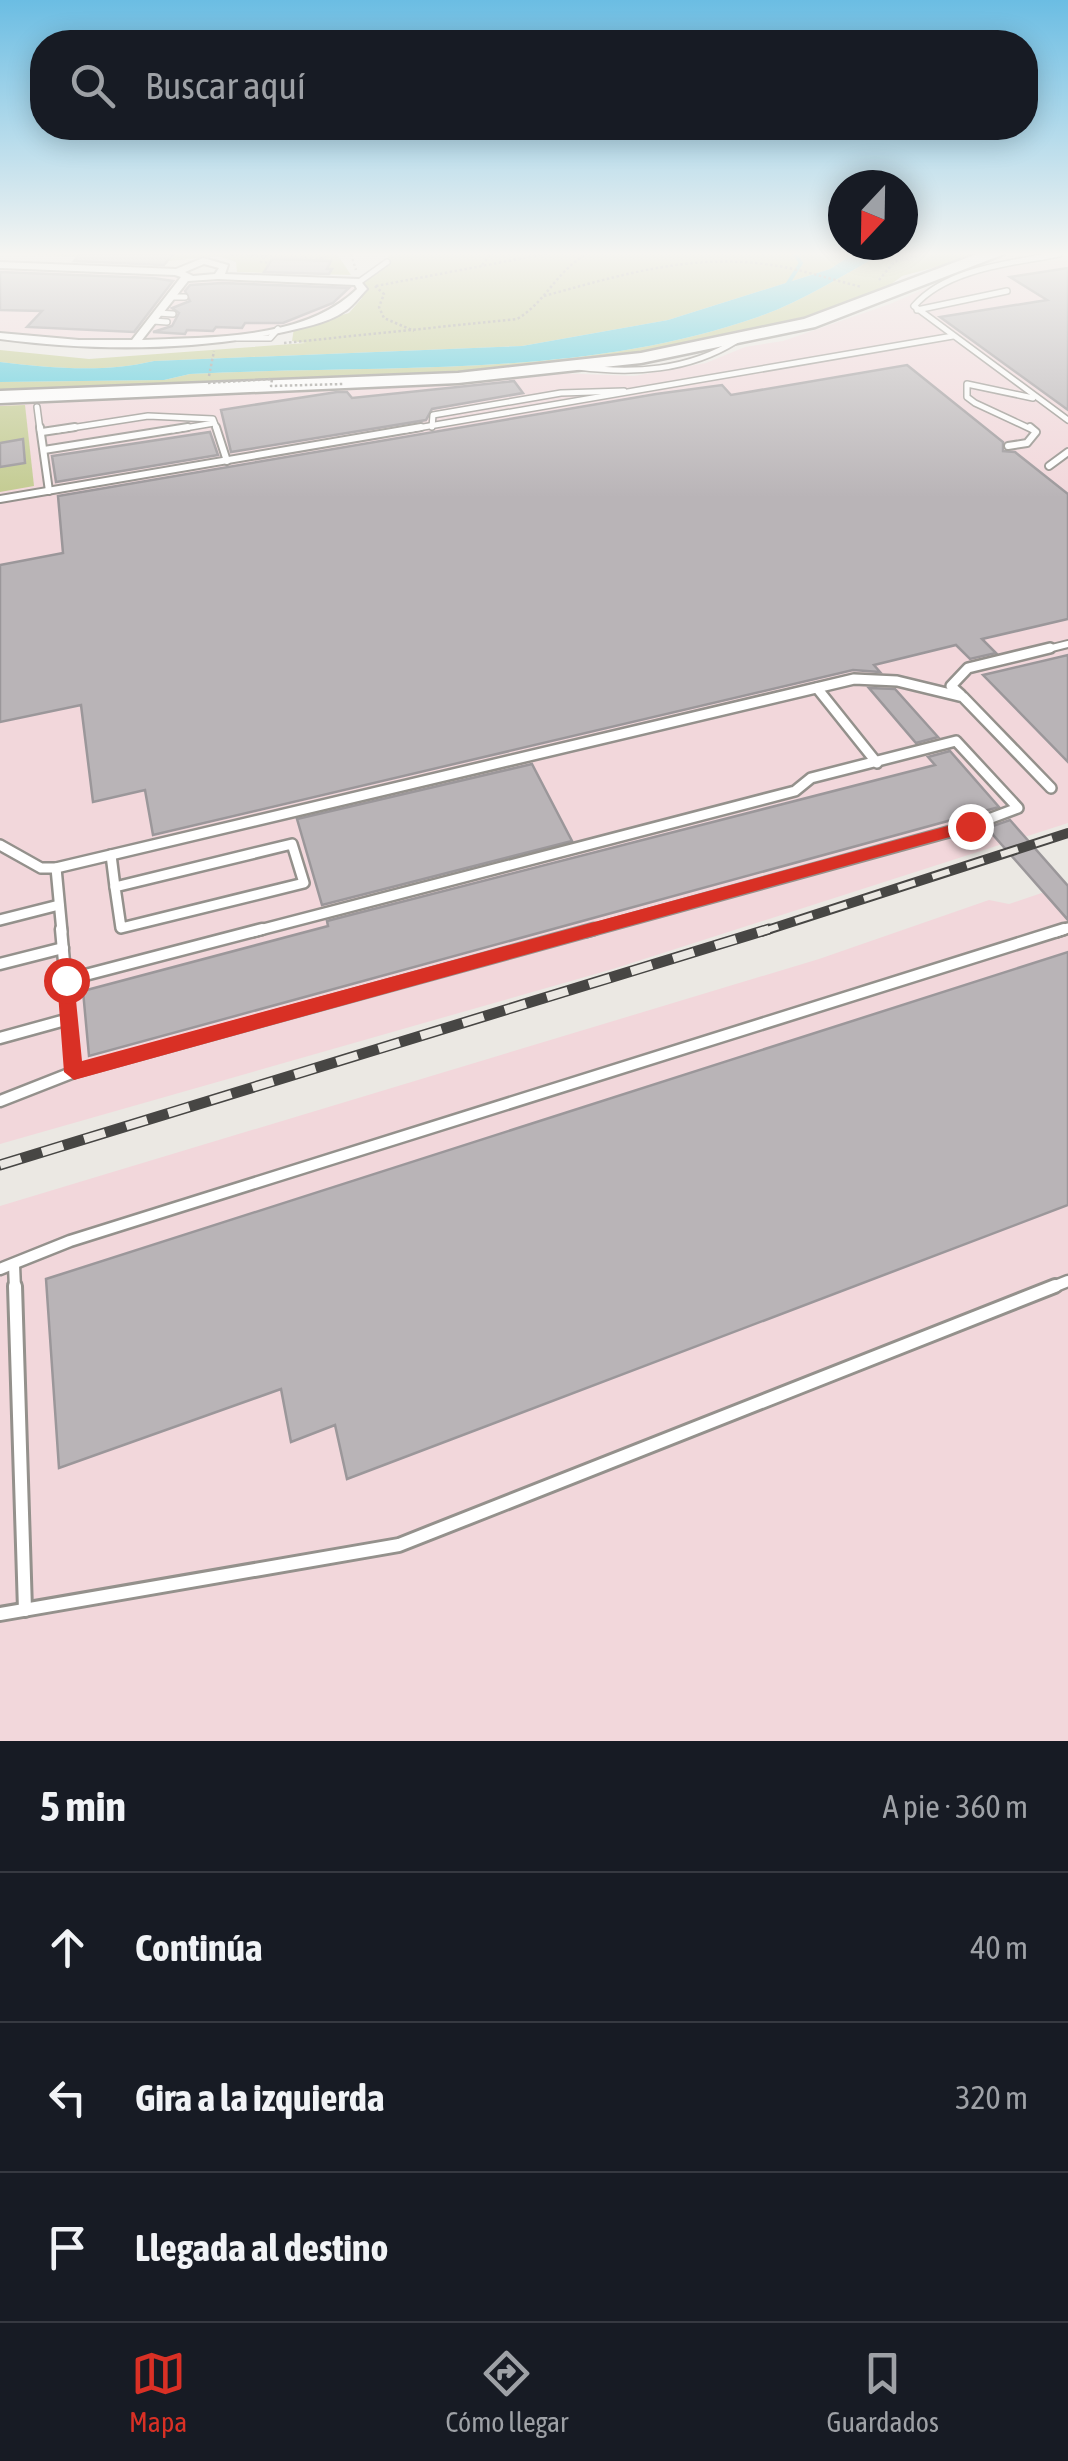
<!DOCTYPE html>
<html lang="es">
<head>
<meta charset="utf-8">
<style>
  :root { --surface:#171b24; --page:#20242c; --text:#f1f3f6; --muted:#9ea1a6; --line:#363941; --accent:#d93025 }
  body { margin:0; font-family:"Asap Condensed",sans-serif; background:var(--page); color:var(--text) }
  .compass { position:absolute; left:828px; top:170px; width:90px; height:90px; border-radius:50%; background:var(--surface); box-shadow:0 5px 25px #0003; rotate:202deg }
  .stop { position:absolute; width:30px; height:30px; margin:-22px; border:8px solid #d93025; border-radius:50%; background:#fff }
  .stop.end { background:#d93025; border-color:#fff; box-shadow:0 2px 10px #0008 }
  .list { margin:0; padding:0; list-style:none }
  h2 { display:flex; justify-content:space-between; align-items:center; height:130px; margin:0; padding:0 40px; font-size:42px }
  h2 small { font-size:32px; font-weight:400; color:var(--muted) }
  .list li { display:grid; grid-template-columns:65px 1fr auto; gap:30px; align-items:center; box-sizing:border-box; height:150px; padding:0 40px; border-top:2px solid var(--line) }
  .list b { display:block; font-size:38px; white-space:nowrap }
  .list em { font-size:32px; font-style:normal; color:var(--muted) }
  .icon { flex:none; width:55px; height:55px; fill:none; stroke:currentColor; stroke-width:2; stroke-linecap:round; stroke-linejoin:round }
  .map { position:relative; flex:none; width:1068px; height:1741px; overflow:hidden }
  .search { position:absolute; background:var(--surface); box-shadow:0 5px 25px #0003; left:30px; right:30px; top:30px; height:110px; display:flex; align-items:center; gap:25px; box-sizing:border-box; padding:0 35px; border-radius:40px; color:var(--muted); font-size:38px }
  .sheet { height:580px; background:var(--surface) }
  nav { display:flex; justify-content:space-around; align-items:center; box-sizing:border-box; height:140px; border-top:2px solid var(--line); background:var(--surface); font-size:28px; color:var(--muted) }
  nav a { display:grid; justify-items:center; gap:5px }
  nav .on { color:var(--accent) }
  .map>svg:first-child { display:block }
  .industrial { fill:#f2d7db }
  .green { fill:#c3cb91 }
  .water { fill:#4fcadc }
  .lines { fill:none; stroke-linecap:round; stroke-linejoin:round }
  .stream { stroke:#4fcadc; stroke-width:4 }
  .building { fill:#b9b4b7; stroke:#9b979a; stroke-width:2.5 }
  .lane-far4-casing { stroke:#94918c; stroke-width:8 }
  .lane-far3-casing { stroke:#94918c; stroke-width:10 }
  .lane-far2-casing { stroke:#94918c; stroke-width:14 }
  .lane-far1-casing { stroke:#94918c; stroke-width:15 }
  .lane-casing { stroke:#94918c; stroke-width:18 }
  .street-casing { stroke:#94918c; stroke-width:4 }
  .highway-casing { stroke:#94918c; stroke-width:5 }
  .path { stroke:#9a9894; stroke-width:2.5; stroke-dasharray:2.5 2.5; stroke-linecap:butt }
  .lane-far4 { stroke:#fff; stroke-width:5 }
  .lane-far3 { stroke:#fff; stroke-width:6 }
  .lane-far2 { stroke:#fff; stroke-width:9 }
  .lane-far1 { stroke:#fff; stroke-width:10 }
  .lane { stroke:#fff; stroke-width:12 }
  .street { fill:#fff; fill-rule:evenodd }
  .highway { fill:#fff; fill-rule:evenodd }
  .rail-far1-casing { stroke:#474644; stroke-width:10 }
  .rail-casing { stroke:#474644; stroke-width:11 }
  .rail-far1 { stroke:#ebe8e3; stroke-width:6; stroke-dasharray:18; stroke-linecap:butt }
  .rail { stroke:#ebe8e3; stroke-width:8; stroke-dasharray:22; stroke-linecap:butt }
  .path-bridge { stroke:#9a9894; stroke-width:2.5; stroke-dasharray:2.5 2.5; stroke-linecap:butt }
  .route { fill:#d93025 }
</style>
</head>
<body>
<div class="map">
<svg width="1068" height="1741" viewBox="0 0 1068 1741">
  <rect width="100%" height="100%" fill="#ebe8e3"/>
  <!-- industrial -->
  <g class="industrial">
    <polygon points="1047,254 1068,254 1068,823 613,969 0,1144 0,394 463,385 555,373 634,376 706,363 745,347 783,341 890,304 973,268"/>
    <polygon points="0,262 359,282 362,289 350,307 291,326 229,337 134,344 0,336"/>
    <polygon points="1068,884 1068,1741 0,1741 0,1206 819,959 989,900 1009,904"/>
  </g>
  <!-- green -->
  <g class="green">
    <polygon points="17,254 337,254 351,275 237,272 236,262 217,256 170,261"/>
    <path d="M389,254H853L830,269L668,320L522,346L154,361C102,373 53,368 0,362V350L89,359L306,343L292,341L294,328L349,313L362,298L359,282L387,262Z"/>
    <path d="M881,254H984L902,276L877,295L795,323L632,354L485,371L0,391V382L164,380L190,374C379,364 577,380 758,317C801,302 842,276 881,254Z"/>
    <polygon points="25,405 34,486 0,492 0,406"/>
  </g>
  <!-- water -->
  <path class="water" d="M853,254H881C842,276 801,302 758,317C577,380 379,364 190,374L164,380L0,382V362C53,368 102,373 154,361L522,346L668,320L830,269Z"/>
  <g class="lines">
    <!-- stream -->
    <polyline class="stream" points="785,288 801,263 795,254"/>
  </g>
  <!-- building -->
  <g class="building">
    <polygon points="80,254 173,254 164,265 74,261"/>
    <polygon points="272,259 331,261 327,269 332,269 329,274 264,272"/>
    <polygon points="1068,268 1068,410 940,317 1047,300 1010,277"/>
    <polygon points="0,272 153,278 173,281 134,332 27,327 42,311 0,310"/>
    <polygon points="222,283 349,288 333,303 283,323 245,323 242,328 216,327 213,331 187,330 185,334 153,332 172,326 179,313 172,308 190,301 185,291 190,285"/>
    <polygon points="907,365 1003,442 1003,451 1015,452 1068,494 1068,619 982,639 996,653 970,659 956,645 874,665 880,672 853,670 153,835 145,790 93,802 81,705 0,722 0,565 63,553 58,496 656,394 722,385 731,395"/>
    <polygon points="514,381 523,393 432,409 426,420 231,452 221,410 337,392 347,392 352,398"/>
    <polygon points="210,432 218,455 56,482 52,456"/>
    <polygon points="23,439 25,463 0,467 0,443"/>
    <polygon points="1068,655 1068,762 983,675"/>
    <polygon points="869,688 895,689 938,737 916,743"/>
    <polygon points="950,751 999,807 89,1056 83,991 328,926 327,921 935,765 928,757"/>
    <polygon points="532,764 572,841 322,905 297,819"/>
    <polygon points="1010,820 1068,886 1068,920 987,828"/>
    <polygon points="1068,952 1068,1205 347,1479 335,1425 291,1442 281,1389 59,1468 46,1279"/>
  </g>
  <g class="lines">
    <defs>
      <g id="lane-far4">
        <path d="M1059,254C1013,263 947,268 914,306L1068,420"/>
        <polyline points="359,282 387,262"/>
        <polyline points="171,297 185,297"/>
        <polyline points="917,310 1007,291"/>
        <polyline points="158,313 173,314"/>
        <polyline points="153,321 167,322"/>
        <polyline points="237,338 270,338 278,329"/>
        <path d="M578,367C633,374 688,371 736,341"/>
        <polyline points="1033,398 967,384 967,397 975,403 1033,430"/>
        <polyline points="37,407 40,430"/>
        <polyline points="432,427 433,415 561,393 624,391"/>
        <polyline points="58,430 148,416 213,419 217,430"/>
        <polyline points="173,430 214,423"/>
        <polyline points="406,430 953,336"/>
      </g>
      <g id="lane-far3">
        <polyline points="40,427 49,491"/>
        <polyline points="216,427 227,461"/>
        <polyline points="42,432 75,427"/>
        <polyline points="1008,446 1027,443 1036,432 1030,427"/>
        <polyline points="44,450 188,427"/>
        <polyline points="1049,466 1068,452"/>
        <polyline points="0,499 421,427"/>
        <polyline points="1040,651 1068,644"/>
      </g>
      <g id="lane-far2">
        <polyline points="817,688 877,763"/>
        <polyline points="961,695 951,686 968,668 1050,648"/>
        <polygon points="292,844 304,883 121,928 115,887"/>
        <polyline points="0,845 41,868 56,868 854,679 897,681 963,697 1051,788"/>
        <polyline points="111,855 115,887"/>
        <polyline points="56,868 62,932"/>
        <polyline points="0,920 59,905"/>
        <polyline points="252,932 795,791 811,778 956,741 1018,808 970,826 585,932"/>
        <polyline points="1056,932 1068,928"/>
      </g>
      <g id="lane-far1">
        <polyline points="61,929 74,1072 594,929"/>
        <polyline points="0,964 63,948"/>
        <polyline points="66,980 262,929"/>
        <polyline points="0,1038 69,1019"/>
        <polyline points="0,1101 74,1072"/>
        <polyline points="14,1265 15,1289"/>
        <polyline points="0,1269 70,1241 1064,929"/>
        <polyline points="1048,1289 1068,1281"/>
      </g>
      <g id="lane">
        <polyline points="15,1286 25,1610"/>
        <polyline points="0,1614 399,1545 1055,1286"/>
      </g>
      <path id="street" d="M203,258L228,265L225,274L359,279L367,289C360,296 353,306 345,311C327,324 300,328 279,333C188,351 91,351 0,339V333L79,340H132L181,277L175,275L0,268V262L176,269ZM204,264L219,268L215,274L193,276L185,272ZM218,279L355,285L357,289C304,340 212,337 142,340L188,281Z"/>
      <polygon id="highway" points="977,254 1004,254 815,327 641,363 458,383 0,403 0,391 458,373 641,353 804,319"/>
    </defs>
    <!-- lane-far4 casing -->
    <use href="#lane-far4" class="lane-far4-casing"/>
    <!-- lane-far3 casing -->
    <use href="#lane-far3" class="lane-far3-casing"/>
    <!-- lane-far2 casing -->
    <use href="#lane-far2" class="lane-far2-casing"/>
    <!-- lane-far1 casing -->
    <use href="#lane-far1" class="lane-far1-casing"/>
    <!-- lane casing -->
    <use href="#lane" class="lane-casing"/>
    <!-- street casing -->
    <use href="#street" class="street-casing"/>
    <!-- highway casing -->
    <use href="#highway" class="highway-casing"/>
    <!-- path -->
    <g class="path">
      <polyline points="351,254 356,270"/>
      <polyline points="231,255 265,256 261,262 270,263"/>
      <polyline points="265,256 325,258 327,254"/>
      <polyline points="482,265 491,254"/>
      <polyline points="879,280 894,262 921,254"/>
      <polyline points="375,286 384,294 379,307 384,318 414,331"/>
      <polyline points="376,286 545,254"/>
      <path d="M544,296C617,276 688,254 764,264C798,268 829,279 862,287"/>
      <path d="M284,343L517,319C546,302 557,270 587,254"/>
      <polyline points="209,376 214,351"/>
    </g>
    <!-- lane-far4 -->
    <use href="#lane-far4" class="lane-far4"/>
    <!-- lane-far3 -->
    <use href="#lane-far3" class="lane-far3"/>
    <!-- lane-far2 -->
    <use href="#lane-far2" class="lane-far2"/>
    <!-- lane-far1 -->
    <use href="#lane-far1" class="lane-far1"/>
    <!-- lane -->
    <use href="#lane" class="lane"/>
    <!-- street -->
    <use href="#street" class="street"/>
    <!-- highway -->
    <use href="#highway" class="highway"/>
    <defs>
      <polyline id="rail-far1" points="761,932 1068,833"/>
      <polyline id="rail" points="0,1165 769,929"/>
    </defs>
    <!-- rail-far1 casing -->
    <use href="#rail-far1" class="rail-far1-casing"/>
    <!-- rail casing -->
    <use href="#rail" class="rail-casing"/>
    <!-- rail-far1 -->
    <use href="#rail-far1" class="rail-far1"/>
    <!-- rail -->
    <use href="#rail" class="rail"/>
    <!-- path-bridge -->
    <polyline class="path-bridge" points="208,383 272,379 271,386 343,384"/>
  </g>
  <!-- sky -->
  <linearGradient id="sky" x2="0" y2="1"><stop stop-color="#6bbde3"/><stop offset="0.51" stop-color="#f6f5f2"/><stop offset="1" stop-color="#f6f5f2" stop-opacity="0"/></linearGradient>
  <rect width="1068" height="498" fill="url(#sky)"/>
  <!-- route -->
  <polygon class="route" points="970,820 975,822 975,830 74,1080 64,1072 57,980 66,973 74,980 82,1061"/>
</svg>
<svg class="compass" viewBox="-18 -18 36 36"><path d="M0-13l5 13h-10z" fill="#e53935"/><path d="M0 13l5-13h-10z" fill="#9ea1a6"/></svg>
<div class="stop" style="left:66px;top:980px"></div>
<div class="stop end" style="left:970px;top:826px"></div>
<div class="search"><svg class="icon" aria-label="search" viewBox="0 0 24 24"><circle cx="10" cy="10" r="6"/><path d="M15 15l6 6"/></svg>Buscar aquí</div>
</div>
<section class="sheet">
<h2>5 min<small>A pie · 360 m</small></h2>
<ul class="list">
<li><svg class="icon" aria-label="ahead" viewBox="0 0 24 24"><path d="M12 20V5M6 11l6-6 6 6"/></svg><div><b>Continúa</b></div><em>40 m</em></li>
<li><svg class="icon" aria-label="left" viewBox="0 0 24 24"><path d="M17 20v-9H6M10 6l-5 5 5 5"/></svg><div><b>Gira a la izquierda</b></div><em>320 m</em></li>
<li><svg class="icon" aria-label="arrive" viewBox="0 0 24 24"><path d="M6 21V4h12l-3 4 3 4H6"/></svg><div><b>Llegada al destino</b></div></li>
</ul>
</section>
<nav>
<a class="on"><svg class="icon" aria-label="map" viewBox="0 0 24 24"><path d="M3 6l6-2 6 2 6-2v14l-6 2-6-2-6 2zM9 4v14M15 6v14"/></svg>Mapa</a>
<a><svg class="icon" aria-label="directions" viewBox="0 0 24 24"><path d="M12 3l9 9-9 9-9-9zM9 14v-3h6M13 9l2 2-2 2"/></svg>Cómo llegar</a>
<a><svg class="icon" aria-label="saved" viewBox="0 0 24 24"><path d="M7 4h10v16l-5-4-5 4z"/></svg>Guardados</a>
</nav>
</body>
</html>
